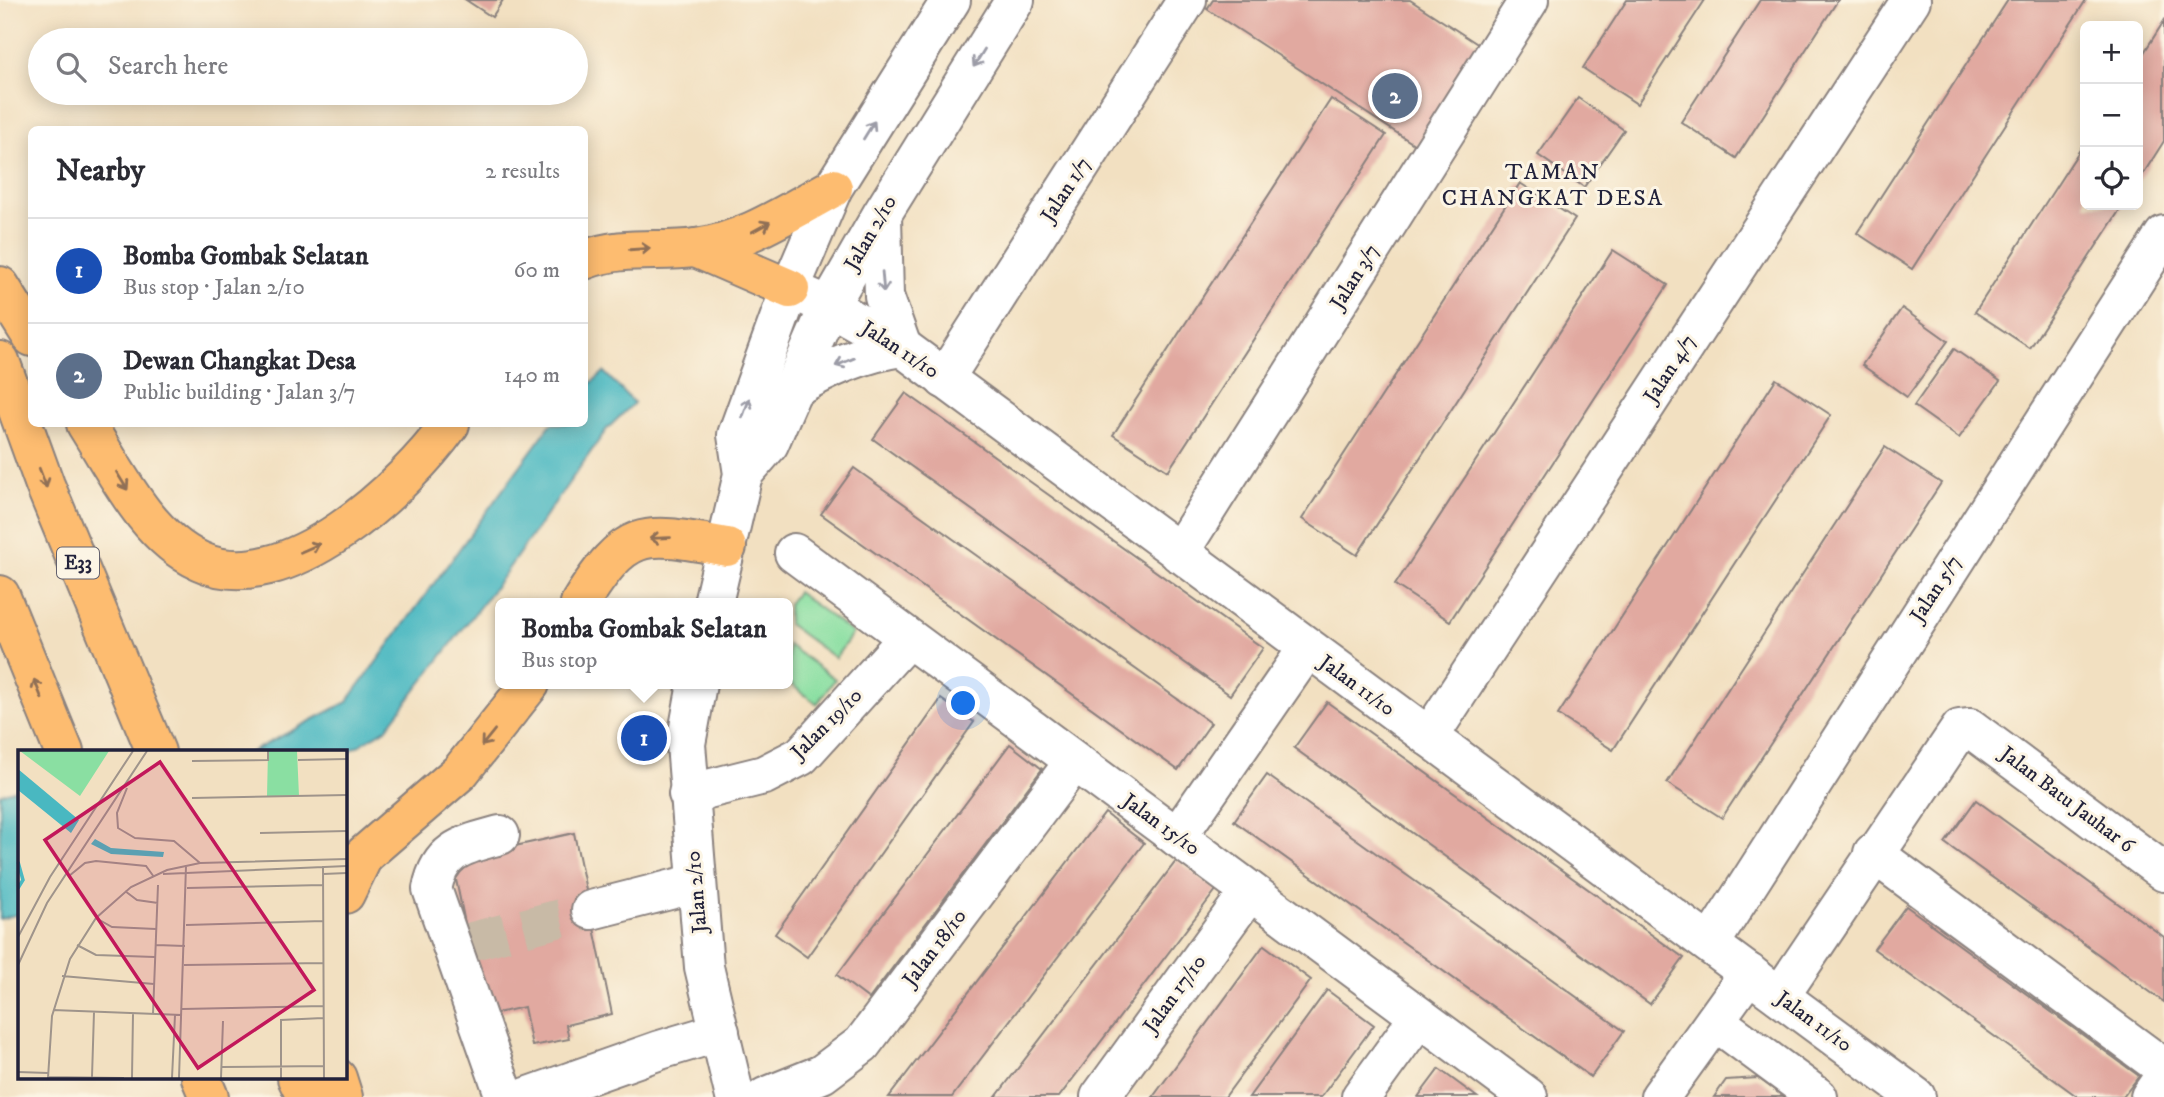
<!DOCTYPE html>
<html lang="en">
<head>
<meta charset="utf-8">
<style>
  :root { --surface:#fff; --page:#f7f7f7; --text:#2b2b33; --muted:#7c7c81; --line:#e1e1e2; --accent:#2563eb }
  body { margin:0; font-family:"IM FELL DW Pica",serif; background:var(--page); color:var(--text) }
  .controls { position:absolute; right:21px; top:21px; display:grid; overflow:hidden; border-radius:10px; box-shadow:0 4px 18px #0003 }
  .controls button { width:63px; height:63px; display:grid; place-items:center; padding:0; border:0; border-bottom:2px solid var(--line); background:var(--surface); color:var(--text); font:35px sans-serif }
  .you { position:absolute; left:964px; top:704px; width:24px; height:24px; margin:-18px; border:5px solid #fff; border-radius:50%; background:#1a73e8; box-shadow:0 0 0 10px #1a73e833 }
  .badge { display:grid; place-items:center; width:46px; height:46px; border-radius:50%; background:var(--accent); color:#fff; font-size:23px; font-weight:700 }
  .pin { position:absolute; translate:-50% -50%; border:4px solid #fff; box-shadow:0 2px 7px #0006 }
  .popup { position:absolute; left:495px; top:598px; width:298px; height:91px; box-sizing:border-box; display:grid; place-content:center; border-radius:10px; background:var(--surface); filter:drop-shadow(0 2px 5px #0005); font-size:23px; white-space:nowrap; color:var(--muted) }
  .popup b { font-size:26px; color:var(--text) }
  .popup::after { content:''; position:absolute; left:50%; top:100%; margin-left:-14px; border:14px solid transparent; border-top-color:var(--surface) }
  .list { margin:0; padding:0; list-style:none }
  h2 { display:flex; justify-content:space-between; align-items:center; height:91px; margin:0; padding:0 28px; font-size:30px }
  h2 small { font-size:23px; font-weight:400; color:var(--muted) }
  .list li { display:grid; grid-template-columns:46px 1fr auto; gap:21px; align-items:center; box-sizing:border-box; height:105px; padding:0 28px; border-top:2px solid var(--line) }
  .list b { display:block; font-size:26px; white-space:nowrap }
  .list p { margin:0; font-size:23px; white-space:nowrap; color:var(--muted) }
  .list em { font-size:23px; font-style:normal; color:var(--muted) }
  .icon { flex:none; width:38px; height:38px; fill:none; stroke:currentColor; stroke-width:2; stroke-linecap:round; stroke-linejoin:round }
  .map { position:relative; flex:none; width:2164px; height:1097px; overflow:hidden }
  .search { position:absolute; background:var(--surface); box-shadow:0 4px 18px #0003; left:28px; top:28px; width:560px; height:77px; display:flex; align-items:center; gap:18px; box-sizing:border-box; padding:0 24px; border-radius:38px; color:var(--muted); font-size:26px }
  .panel { position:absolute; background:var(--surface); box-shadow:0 4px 18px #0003; left:28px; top:126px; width:560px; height:301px; border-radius:10px }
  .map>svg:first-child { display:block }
  .green { fill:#8adfa2; stroke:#56806e; stroke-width:2 }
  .water { fill:#49b8c1; stroke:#366d7e; stroke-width:2 }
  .building { fill:#e1a9a0 }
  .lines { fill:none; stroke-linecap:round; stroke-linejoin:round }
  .minor-tunnel { stroke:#c8baa6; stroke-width:38; stroke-dasharray:38 19; stroke-linecap:butt }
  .minor-casing { stroke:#8a817e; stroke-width:42 }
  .highway-casing { stroke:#8a817e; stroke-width:42 }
  .minor { stroke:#fff; stroke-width:38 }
  .highway { stroke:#fdbc70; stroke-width:38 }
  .oneway { stroke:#9c9ca7 }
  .oneway2 { stroke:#906f56 }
  .labels { text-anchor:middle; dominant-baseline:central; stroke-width:6; stroke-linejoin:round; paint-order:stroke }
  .shield { fill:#fcf5e5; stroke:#63616e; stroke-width:2 }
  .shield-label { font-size:19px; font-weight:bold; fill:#22223b }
  .street-label { font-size:21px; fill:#22223b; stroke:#fcf5e5 }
  .neighbourhood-label { font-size:23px; letter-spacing:2px; fill:#22223b; stroke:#fcf5e5 }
  .inset-river { fill:none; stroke:#49b8c1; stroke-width:3.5 }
  .inset-road { fill:none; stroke:#9f948b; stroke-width:2 }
  .view { fill:#c2185b; fill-opacity:0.15; stroke:#c2185b; stroke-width:3.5 }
  .inset-edge { fill:none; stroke:#22223b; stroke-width:3.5 }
</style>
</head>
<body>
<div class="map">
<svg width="2164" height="1097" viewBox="0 0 2164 1097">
  <rect width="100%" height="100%" fill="#fcf5e5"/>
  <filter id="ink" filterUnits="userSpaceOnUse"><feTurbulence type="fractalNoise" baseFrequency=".0143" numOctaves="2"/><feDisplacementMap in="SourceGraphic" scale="14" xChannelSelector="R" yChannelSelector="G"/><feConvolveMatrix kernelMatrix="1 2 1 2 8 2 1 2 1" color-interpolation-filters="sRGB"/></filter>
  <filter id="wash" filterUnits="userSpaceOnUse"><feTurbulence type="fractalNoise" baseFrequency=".00686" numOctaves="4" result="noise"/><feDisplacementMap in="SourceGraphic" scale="28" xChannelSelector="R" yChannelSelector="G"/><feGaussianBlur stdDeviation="1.57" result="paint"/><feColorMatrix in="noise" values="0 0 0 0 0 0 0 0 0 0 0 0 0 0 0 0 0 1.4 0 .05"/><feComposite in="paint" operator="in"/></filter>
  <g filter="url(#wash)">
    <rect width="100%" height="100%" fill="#f2e0c1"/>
    <!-- green -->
    <g class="green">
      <polygon points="797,592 853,633 835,658 788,624 788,604"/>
      <polygon points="788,645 835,679 817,704 788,682"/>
    </g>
    <!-- water -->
    <g class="water">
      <polygon points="604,372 634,403 607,429 501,579 386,729 345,754 251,752 347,702 551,424 584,424 585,388"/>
      <polygon points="19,788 19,914 0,919 0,794"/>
    </g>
    <g id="blocks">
      <!-- building -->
      <g class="building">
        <polygon points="466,0 503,0 492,17"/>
        <polygon points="1213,0 1410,0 1482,47 1417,146 1207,9"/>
        <polygon points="1627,0 1705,0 1637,104 1583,68"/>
        <polygon points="1760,0 1838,0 1736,158 1681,122"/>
        <polygon points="2008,0 2086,0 1912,269 1857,233"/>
        <polygon points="2164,21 2164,141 2138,182 2138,62"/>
        <polygon points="1578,98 1624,130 1584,187 1538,155"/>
        <polygon points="1331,99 1386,135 1168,471 1113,435"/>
        <polygon points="2085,142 2085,205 2123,205 2030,348 1975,312"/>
        <polygon points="1520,183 1575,219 1357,555 1302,519"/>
        <polygon points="1613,250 1668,285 1450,621 1395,585"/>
        <polygon points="1902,308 1948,341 1907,397 1862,365"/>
        <polygon points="1954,349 2000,381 1959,438 1914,406"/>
        <polygon points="1776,379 1831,415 1613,750 1558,715"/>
        <polygon points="906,393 1263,648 1230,695 873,439"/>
        <polygon points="1885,447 1941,483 1722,818 1667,783"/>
        <polygon points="854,468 1211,723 1178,770 821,514"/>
        <polygon points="941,699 974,722 807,957 775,934"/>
        <polygon points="1327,702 1684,958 1650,1004 1294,748"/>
        <polygon points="1010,744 1042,769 869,999 837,975"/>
        <polygon points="1267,775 1624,1031 1591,1077 1234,821"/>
        <polygon points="1976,800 2164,937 2164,1002 1945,843"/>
        <polygon points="1105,813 1144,843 952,1097 889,1097"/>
        <polygon points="574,833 612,1014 566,1025 569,1039 532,1046 524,1007 484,1016 452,860"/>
        <polygon points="1177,860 1216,890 1059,1097 996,1097"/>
        <polygon points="1906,906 2139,1076 2123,1097 2078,1097 1874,949"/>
        <polygon points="1264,945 1311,980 1225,1097 1153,1097"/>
        <polygon points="1327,990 1374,1025 1321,1097 1249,1097"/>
        <polygon points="1439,1069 1477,1097 1418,1097"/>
        <polygon points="1758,1078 1784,1097 1714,1097 1726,1080"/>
      </g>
    </g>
  </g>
  <g filter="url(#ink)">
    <use href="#blocks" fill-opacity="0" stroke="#8a817e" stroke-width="2"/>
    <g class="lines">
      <!-- minor-tunnel -->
      <polyline class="minor-tunnel" points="469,942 591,910"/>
      <defs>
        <g id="minor">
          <polyline points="882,216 884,296 902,347"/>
          <polyline points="790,289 829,306 902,347 1916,1097"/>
          <polyline points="944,379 1187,0"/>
          <path d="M792,389C827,369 861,353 902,347"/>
          <polyline points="743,474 769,444 829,306 882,214 1015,0"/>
          <polyline points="794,553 1528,1097"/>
          <polyline points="1179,553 1529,0"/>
          <polyline points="713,603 743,474 737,435 790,289 833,188 951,0"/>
          <polyline points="697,684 686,744 704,967 735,1097"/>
          <polyline points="1429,737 1911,0"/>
          <polyline points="688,794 764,775 801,756 908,638"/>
          <path d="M500,835C465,845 440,848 432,889L505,1097"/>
          <polyline points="1177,837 1307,649"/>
          <polyline points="1873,853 2164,1068"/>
          <polyline points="591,910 697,883"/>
          <polyline points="1710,944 2164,235"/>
          <polyline points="1780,996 1960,729 1970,728 2164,872"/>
          <polyline points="1715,1021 1818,1097"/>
          <polyline points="527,1097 660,1050 720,1032"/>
          <polyline points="765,1097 822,1074 862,1044 1074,762"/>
          <polyline points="1100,1097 1250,891"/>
          <polyline points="1361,1097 1419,1017"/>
          <polyline points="1660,1097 1749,973"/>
          <polyline points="2150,1097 2164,1077"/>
        </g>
        <g id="highway">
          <polyline points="696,248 790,289"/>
          <path d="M584,260C622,245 657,253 696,248C745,242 790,211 833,188"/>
          <polyline points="0,286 32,337"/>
          <polyline points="0,361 45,485 156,752"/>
          <path d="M86,424C116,471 146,536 200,561C285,601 406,486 450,424"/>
          <polyline points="0,595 64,752"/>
          <path d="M580,603C628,526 643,532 727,547"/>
          <polyline points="345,894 364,855 460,772 530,684"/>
          <polyline points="201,1078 209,1097"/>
          <polyline points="297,1078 306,1097"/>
          <polyline points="337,1078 343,1097"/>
        </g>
      </defs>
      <!-- minor casing -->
      <use href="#minor" class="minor-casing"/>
      <!-- highway casing -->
      <use href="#highway" class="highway-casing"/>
      <!-- minor -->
      <use href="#minor" class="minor"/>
      <!-- highway -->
      <use href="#highway" class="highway"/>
    </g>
    <!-- one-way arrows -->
    <defs><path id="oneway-shaft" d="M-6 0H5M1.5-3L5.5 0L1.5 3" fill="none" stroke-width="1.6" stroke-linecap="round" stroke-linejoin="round" transform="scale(1.75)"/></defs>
    <g class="oneway">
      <use href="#oneway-shaft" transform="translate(979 58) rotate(122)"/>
      <use href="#oneway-shaft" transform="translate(869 130) rotate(-58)"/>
      <use href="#oneway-shaft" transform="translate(883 282) rotate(85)"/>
      <use href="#oneway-shaft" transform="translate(845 362) rotate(157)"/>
      <use href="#oneway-shaft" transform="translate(746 408) rotate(-70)"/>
    </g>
    <g class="oneway2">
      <use href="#oneway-shaft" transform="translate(761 227) rotate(-29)"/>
      <use href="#oneway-shaft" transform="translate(640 249) rotate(-4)"/>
      <use href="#oneway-shaft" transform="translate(43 478) rotate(69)"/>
      <use href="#oneway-shaft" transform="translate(122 481) rotate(58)"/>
      <use href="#oneway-shaft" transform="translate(660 538) rotate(178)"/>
      <use href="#oneway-shaft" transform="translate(310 548) rotate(-24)"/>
      <use href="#oneway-shaft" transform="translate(38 689) rotate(-112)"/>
      <use href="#oneway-shaft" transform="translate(488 738) rotate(129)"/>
    </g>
  </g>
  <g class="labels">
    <!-- shield labels -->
    <rect class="shield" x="57" y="547.5" width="42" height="31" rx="5"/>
    <g class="shield-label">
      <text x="78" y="563">E33</text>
    </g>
    <!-- street labels -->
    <g class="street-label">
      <text transform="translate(1066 190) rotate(-57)">Jalan 1/7</text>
      <text transform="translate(871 233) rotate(-60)">Jalan 2/10</text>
      <text transform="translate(1355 277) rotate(-58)">Jalan 3/7</text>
      <text transform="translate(900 350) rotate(33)">Jalan 11/10</text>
      <text transform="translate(1670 369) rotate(-57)">Jalan 4/7</text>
      <text transform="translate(1936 589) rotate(-57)">Jalan 5/7</text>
      <text transform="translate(1357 686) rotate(36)">Jalan 11/10</text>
      <text transform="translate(827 724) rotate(-45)">Jalan 19/10</text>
      <text transform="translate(2067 800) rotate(37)">Jalan Batu Jauhar 6</text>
      <text transform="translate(1161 825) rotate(36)">Jalan 15/10</text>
      <text transform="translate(697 892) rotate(-95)">Jalan 2/10</text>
      <text transform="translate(935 948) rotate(-53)">Jalan 18/10</text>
      <text transform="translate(1175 994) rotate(-54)">Jalan 17/10</text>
      <text transform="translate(1814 1022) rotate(36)">Jalan 11/10</text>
    </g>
    <!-- neighbourhood labels -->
    <g class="neighbourhood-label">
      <text x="1553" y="172">TAMAN<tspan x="1553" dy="26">CHANGKAT DESA</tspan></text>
    </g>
  </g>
  <!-- overview -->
  <g transform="translate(18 750)">
    <rect width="329" height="329" fill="#f2e0c1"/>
    <path d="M2,1H91L62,46ZM250,1H279L281,46L249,47Z" fill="#8adfa2"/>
    <path d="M0,19L61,70L53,83L0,40ZM77,89L93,98L146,102L145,107L93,104L73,94Z" fill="#49b8c1"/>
    <path class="inset-river" d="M0,112L5,130L0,138"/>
    <path class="inset-road" d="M280,10L329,9M174,11L250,10V1M109,38L99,63L100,78L117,88L156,91L182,113M174,48L329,45M242,83L329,81M305,116L306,328M145,124L329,116M305,124L329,123M51,126L67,113L78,111L128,116L136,127M169,138L305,135M107,141L119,150L140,153M78,168L94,177L138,179M168,175L305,171M0,187L32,127L115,1M59,195L78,205L137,207M138,195L167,196M0,215L29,153L129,1M166,215L305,213M44,226L136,234M164,259L305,256M35,260L164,265M135,264L140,135M203,317L306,316M0,322L30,323M30,327L106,328M74,327L76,262M30,328L34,266L52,209L78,168L113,137L149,120L182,113L329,109M114,328L115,264M154,328L157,265M161,328L168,116M203,328L205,271M263,328V270L305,268"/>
    <path class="view" d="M142,12L296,240L180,318L27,90Z"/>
    <rect width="329" height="329" class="inset-edge"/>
  </g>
</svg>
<div class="controls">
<button>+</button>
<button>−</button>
<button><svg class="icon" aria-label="locate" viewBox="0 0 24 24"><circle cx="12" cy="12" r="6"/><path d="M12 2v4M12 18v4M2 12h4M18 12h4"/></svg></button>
</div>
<div class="you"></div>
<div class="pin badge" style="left:644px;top:738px;background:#1a4fb4">1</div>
<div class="popup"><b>Bomba Gombak Selatan</b>Bus stop</div>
<div class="pin badge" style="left:1395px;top:96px;background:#5c6f8a">2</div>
<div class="search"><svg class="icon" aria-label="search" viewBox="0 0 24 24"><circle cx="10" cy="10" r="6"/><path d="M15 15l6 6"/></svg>Search here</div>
<section class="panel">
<h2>Nearby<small>2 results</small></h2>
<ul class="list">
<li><span class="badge" style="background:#1a4fb4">1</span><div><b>Bomba Gombak Selatan</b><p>Bus stop · Jalan 2/10</p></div><em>60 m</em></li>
<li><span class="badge" style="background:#5c6f8a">2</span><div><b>Dewan Changkat Desa</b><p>Public building · Jalan 3/7</p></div><em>140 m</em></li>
</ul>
</section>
</div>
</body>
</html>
